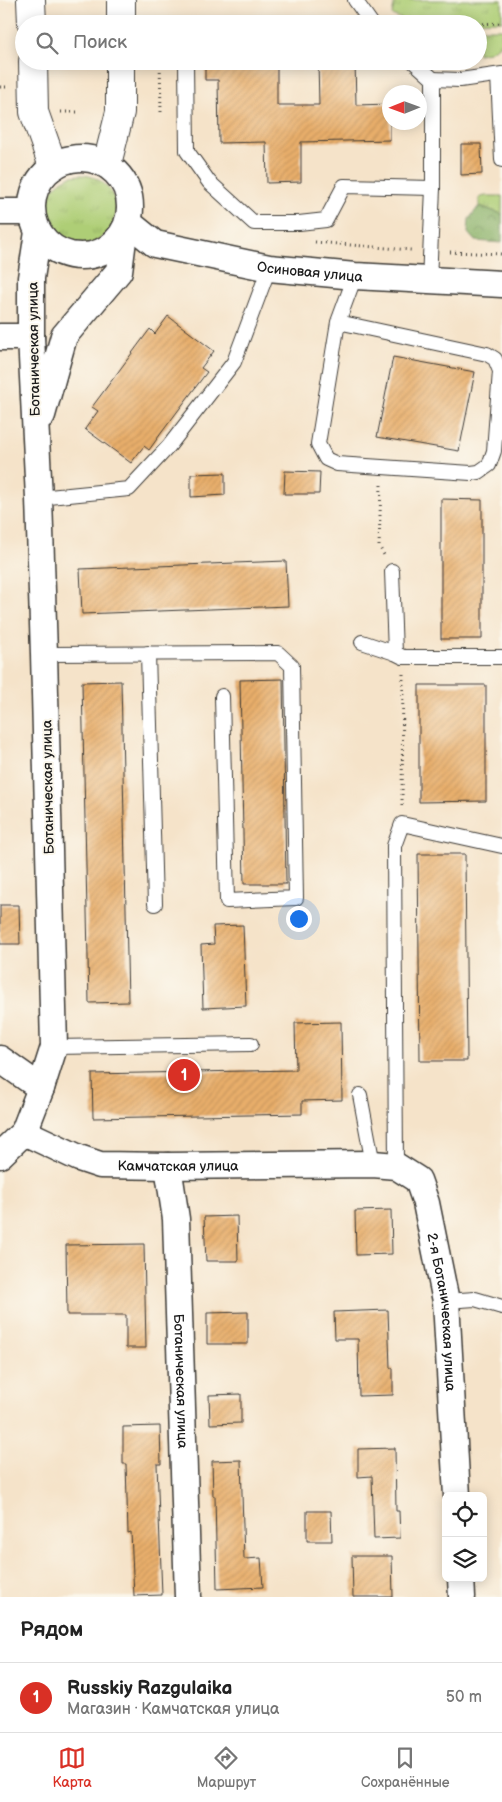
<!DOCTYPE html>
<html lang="ru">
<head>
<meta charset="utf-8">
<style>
  :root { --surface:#fff; --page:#f2f2f2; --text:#222; --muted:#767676; --line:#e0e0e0; --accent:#d93025 }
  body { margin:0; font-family:"Balsamiq Sans",sans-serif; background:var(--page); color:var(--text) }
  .controls { position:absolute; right:15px; bottom:15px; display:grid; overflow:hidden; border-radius:8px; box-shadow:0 2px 12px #0003 }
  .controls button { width:45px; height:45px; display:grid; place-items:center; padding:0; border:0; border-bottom:1px solid var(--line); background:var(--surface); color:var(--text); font:25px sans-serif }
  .compass { position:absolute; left:382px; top:85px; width:45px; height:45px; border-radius:50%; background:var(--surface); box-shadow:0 2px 12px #0003; rotate:269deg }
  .you { position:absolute; left:298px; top:918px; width:18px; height:18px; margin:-12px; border:4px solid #fff; border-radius:50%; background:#1a73e8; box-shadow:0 0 0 8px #1a73e833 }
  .badge { display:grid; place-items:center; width:32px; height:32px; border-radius:50%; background:var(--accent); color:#fff; font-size:16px; font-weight:700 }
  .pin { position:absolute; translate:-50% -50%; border:2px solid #fff; box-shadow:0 1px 5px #0006 }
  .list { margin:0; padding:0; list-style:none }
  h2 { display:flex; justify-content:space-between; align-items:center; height:65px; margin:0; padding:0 20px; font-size:21px }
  h2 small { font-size:16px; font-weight:400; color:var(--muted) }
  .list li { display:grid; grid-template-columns:32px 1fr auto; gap:15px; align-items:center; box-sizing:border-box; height:70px; padding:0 20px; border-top:1px solid var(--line) }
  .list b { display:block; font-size:19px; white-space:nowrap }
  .list p { margin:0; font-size:16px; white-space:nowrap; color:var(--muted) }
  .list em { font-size:16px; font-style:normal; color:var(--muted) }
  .icon { flex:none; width:28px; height:28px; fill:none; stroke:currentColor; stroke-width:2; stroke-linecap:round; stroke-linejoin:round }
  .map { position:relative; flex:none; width:502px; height:1597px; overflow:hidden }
  .search { position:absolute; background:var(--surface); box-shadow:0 2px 12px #0003; left:15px; right:15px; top:15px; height:55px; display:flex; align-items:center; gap:12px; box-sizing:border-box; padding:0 18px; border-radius:28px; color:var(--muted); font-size:19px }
  .sheet { height:135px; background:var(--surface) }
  nav { display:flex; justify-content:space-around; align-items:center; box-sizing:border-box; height:70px; border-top:1px solid var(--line); background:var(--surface); font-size:14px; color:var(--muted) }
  nav a { display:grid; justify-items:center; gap:2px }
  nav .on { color:var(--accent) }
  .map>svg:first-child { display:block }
  .grass { fill:url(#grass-tufts); stroke:#657549 }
  .forest { fill:url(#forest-crowns); stroke:#536642 }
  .building { fill:url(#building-hatch) }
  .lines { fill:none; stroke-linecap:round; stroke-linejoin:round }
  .service-casing { stroke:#3d3a36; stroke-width:16 }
  .minor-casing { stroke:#3d3a36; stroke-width:29 }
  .tertiary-casing { stroke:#3d3a36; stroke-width:30 }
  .path { stroke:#3d3a36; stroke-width:3; stroke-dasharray:1 4; stroke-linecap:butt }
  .service { stroke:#fff; stroke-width:14 }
  .minor { stroke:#fff; stroke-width:26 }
  .tertiary { stroke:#fff; stroke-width:28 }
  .labels { text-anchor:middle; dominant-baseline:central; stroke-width:4; stroke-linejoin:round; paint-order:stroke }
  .street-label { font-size:14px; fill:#1c1c1c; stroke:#fbf7ec }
</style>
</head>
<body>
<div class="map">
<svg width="502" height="1597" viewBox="0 0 502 1597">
  <defs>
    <pattern id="grass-tufts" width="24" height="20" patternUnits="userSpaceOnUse" patternTransform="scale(1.25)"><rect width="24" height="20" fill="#aece76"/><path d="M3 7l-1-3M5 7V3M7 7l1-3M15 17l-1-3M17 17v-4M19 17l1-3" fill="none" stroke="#95b066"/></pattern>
    <pattern id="forest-crowns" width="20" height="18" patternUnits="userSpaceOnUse" patternTransform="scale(1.25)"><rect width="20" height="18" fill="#8ab167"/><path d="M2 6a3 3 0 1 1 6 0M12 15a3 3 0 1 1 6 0" fill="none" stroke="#708f54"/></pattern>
    <pattern id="building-hatch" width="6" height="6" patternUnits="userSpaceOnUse" patternTransform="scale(1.25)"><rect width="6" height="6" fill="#e8ae6b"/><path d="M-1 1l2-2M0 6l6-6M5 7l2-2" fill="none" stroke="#c6955c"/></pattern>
  </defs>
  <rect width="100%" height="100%" fill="#fbf7ec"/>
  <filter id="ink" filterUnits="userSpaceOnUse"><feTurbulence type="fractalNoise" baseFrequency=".02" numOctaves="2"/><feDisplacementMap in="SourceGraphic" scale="10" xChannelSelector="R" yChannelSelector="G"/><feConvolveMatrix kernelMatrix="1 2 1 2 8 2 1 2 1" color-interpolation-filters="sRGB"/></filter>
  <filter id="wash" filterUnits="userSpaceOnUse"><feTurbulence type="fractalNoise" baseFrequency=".0096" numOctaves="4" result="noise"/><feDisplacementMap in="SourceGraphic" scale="20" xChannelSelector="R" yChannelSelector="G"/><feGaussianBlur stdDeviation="1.12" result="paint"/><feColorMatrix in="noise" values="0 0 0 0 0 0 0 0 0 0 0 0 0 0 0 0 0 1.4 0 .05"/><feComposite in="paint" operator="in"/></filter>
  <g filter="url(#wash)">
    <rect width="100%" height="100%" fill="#f5e3c9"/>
    <!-- grass -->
    <g class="grass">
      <polygon points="395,0 502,0 502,21 412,23 392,15"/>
      <polygon points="502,29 502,44 489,52 478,54 478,29"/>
      <circle cx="81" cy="210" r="35"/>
      <polygon points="485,196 502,196 502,214 479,206 479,198"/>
    </g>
    <!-- forest -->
    <polygon class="forest" points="479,206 502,214 502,243 475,241 468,233 469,219"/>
    <g id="blocks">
      <!-- building -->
      <g class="building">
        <polygon points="205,61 277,61 277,105 319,105 318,61 355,61 356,105 390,104 390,140 301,142 301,182 267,183 266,142 219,143 218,80 205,80"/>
        <polygon points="461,144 481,144 482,174 461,175"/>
        <polygon points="168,316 214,351 201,368 207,372 162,432 149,450 144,446 131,463 85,429 98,411 92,407 150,329 155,334"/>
        <polygon points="393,357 475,372 459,451 377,437"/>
        <polygon points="285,471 320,472 319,494 284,494"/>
        <polygon points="225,473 225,495 191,497 191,474"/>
        <polygon points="441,499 482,500 482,639 441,639"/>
        <polygon points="286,561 288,606 82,614 80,569"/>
        <polygon points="283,679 286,884 244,884 240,680"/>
        <polygon points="121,681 128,1002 89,1003 82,682"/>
        <polygon points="419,685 486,685 486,801 419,802"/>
        <polygon points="418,854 465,854 467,1061 420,1061"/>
        <polygon points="0,905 19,905 20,944 0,944"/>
        <polygon points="243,925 246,1006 203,1008 201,945 214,944 213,926"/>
        <polygon points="341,1022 342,1100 302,1101 302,1114 93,1118 92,1074 296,1070 295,1023"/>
        <polygon points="391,1210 392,1254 356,1255 355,1211"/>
        <polygon points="237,1216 238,1261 206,1261 204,1217"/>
        <polygon points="144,1244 146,1348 126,1348 126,1315 67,1315 66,1245"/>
        <polygon points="388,1310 390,1368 393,1368 393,1395 359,1396 358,1339 335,1339 334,1312"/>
        <polygon points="248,1312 248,1344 207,1344 207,1313"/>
        <polygon points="241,1394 241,1423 210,1424 209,1395"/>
        <polygon points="160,1426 161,1464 157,1464 162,1595 134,1596 131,1532 128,1533 126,1464 123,1464 123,1427"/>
        <polygon points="395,1448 396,1511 399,1511 400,1538 374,1539 372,1476 358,1477 358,1449"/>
        <polygon points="241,1460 244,1559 261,1558 263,1587 217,1589 215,1496 213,1496 212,1461"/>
        <polygon points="307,1511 331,1511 332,1541 307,1541"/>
        <polygon points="352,1556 392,1556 393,1597 353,1597"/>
      </g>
    </g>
  </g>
  <g filter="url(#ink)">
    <use href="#blocks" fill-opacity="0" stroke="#3d3a36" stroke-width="1"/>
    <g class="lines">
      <defs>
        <g id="service">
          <polyline points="355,0 372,24"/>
          <polyline points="186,61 187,151 209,182 254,223 299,223 326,220 344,186 433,188"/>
          <polyline points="413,61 433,79 433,188 429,281"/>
          <polyline points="498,75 502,160"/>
          <polyline points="433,79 460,80 502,74"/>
          <polyline points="338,322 487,354 495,359 500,371 494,451 489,465 479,472 471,473 337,464 326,459 318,444 338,322 355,276"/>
          <polyline points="39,498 129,489 169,446 234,362 269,268"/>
          <polyline points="392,571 395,653 403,657 502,657"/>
          <polyline points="362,642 395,653"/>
          <polyline points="148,653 155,904"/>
          <polyline points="44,654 278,653 292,666 296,898 227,901 222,696"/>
          <polyline points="54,1047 251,1044"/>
          <polyline points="360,1095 373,1164"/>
          <polyline points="396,1166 394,846 402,824 502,846"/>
          <polyline points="446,1301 475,1299 502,1307"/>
        </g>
        <g id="minor">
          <circle cx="81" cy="207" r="49"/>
          <polyline points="0,212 31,212"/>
          <path id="s1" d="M129,223L155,244L269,268L355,276L502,284"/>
          <polyline points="0,337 31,337"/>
          <polyline points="42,415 64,336 119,271 124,232"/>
          <polyline points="0,1059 41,1088"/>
          <path id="s2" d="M24,1132L79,1158L100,1165L168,1166L373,1164L396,1166L418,1180L426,1203L446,1301L457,1496"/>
          <polyline points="0,1155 24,1132 41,1088 54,1047 44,654 39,498 31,337 31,278 38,232"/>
          <path id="s3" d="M168,1166L176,1219L188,1597"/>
          <polyline points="461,1578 462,1597"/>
        </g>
        <g id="tertiary">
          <polyline points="31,0 32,24"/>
          <polyline points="121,0 121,24"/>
          <polyline points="33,61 34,112 53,166"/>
          <polyline points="107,164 120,112 120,61"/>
        </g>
      </defs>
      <!-- service casing -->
      <use href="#service" class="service-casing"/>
      <!-- minor casing -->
      <use href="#minor" class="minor-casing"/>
      <!-- tertiary casing -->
      <use href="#tertiary" class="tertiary-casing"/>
      <!-- path -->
      <g class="path">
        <polyline points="478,24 502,23"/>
        <polyline points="160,61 161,112"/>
        <polyline points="0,87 7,87"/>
        <polyline points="61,112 81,112"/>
        <polyline points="315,242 411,250"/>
        <polyline points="450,252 502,254"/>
        <polyline points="381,485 379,546 384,555"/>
        <polyline points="402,805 403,674"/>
      </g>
      <!-- service -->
      <use href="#service" class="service"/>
      <!-- minor -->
      <use href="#minor" class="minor"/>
      <!-- tertiary -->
      <use href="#tertiary" class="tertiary"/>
    </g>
  </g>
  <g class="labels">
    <!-- street labels -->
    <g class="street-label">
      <text stroke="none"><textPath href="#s1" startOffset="191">Осиновая улица</textPath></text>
      <text transform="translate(34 349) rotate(-91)">Ботаническая улица</text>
      <text transform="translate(48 787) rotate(-91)">Ботаническая улица</text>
      <text stroke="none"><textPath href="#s2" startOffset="161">Камчатская улица</textPath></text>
      <text stroke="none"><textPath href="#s2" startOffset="540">2-я Ботаническая улица</textPath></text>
      <text stroke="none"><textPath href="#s3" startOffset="216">Ботаническая улица</textPath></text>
    </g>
  </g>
</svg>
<div class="controls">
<button><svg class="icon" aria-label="locate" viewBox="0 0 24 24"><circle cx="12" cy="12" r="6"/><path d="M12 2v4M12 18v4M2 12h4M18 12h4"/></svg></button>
<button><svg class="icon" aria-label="layers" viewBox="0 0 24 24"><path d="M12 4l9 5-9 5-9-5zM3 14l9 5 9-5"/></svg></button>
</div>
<svg class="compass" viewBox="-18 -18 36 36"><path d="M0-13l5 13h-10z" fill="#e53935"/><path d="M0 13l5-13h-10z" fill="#767676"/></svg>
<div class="you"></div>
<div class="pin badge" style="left:184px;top:1075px">1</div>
<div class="search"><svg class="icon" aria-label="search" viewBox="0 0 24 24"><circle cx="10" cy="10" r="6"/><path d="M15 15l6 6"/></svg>Поиск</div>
</div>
<section class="sheet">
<h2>Рядом<small></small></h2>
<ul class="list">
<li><span class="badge">1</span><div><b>Russkiy Razgulaika</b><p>Магазин · Камчатская улица</p></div><em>50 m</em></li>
</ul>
</section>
<nav>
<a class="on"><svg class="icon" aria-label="map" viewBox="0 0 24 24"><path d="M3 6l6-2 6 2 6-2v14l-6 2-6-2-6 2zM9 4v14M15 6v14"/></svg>Карта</a>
<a><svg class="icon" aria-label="directions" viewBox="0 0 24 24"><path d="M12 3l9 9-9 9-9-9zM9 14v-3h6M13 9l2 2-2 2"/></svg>Маршрут</a>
<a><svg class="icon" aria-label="saved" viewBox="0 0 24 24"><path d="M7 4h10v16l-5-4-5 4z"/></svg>Сохранённые</a>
</nav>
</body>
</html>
